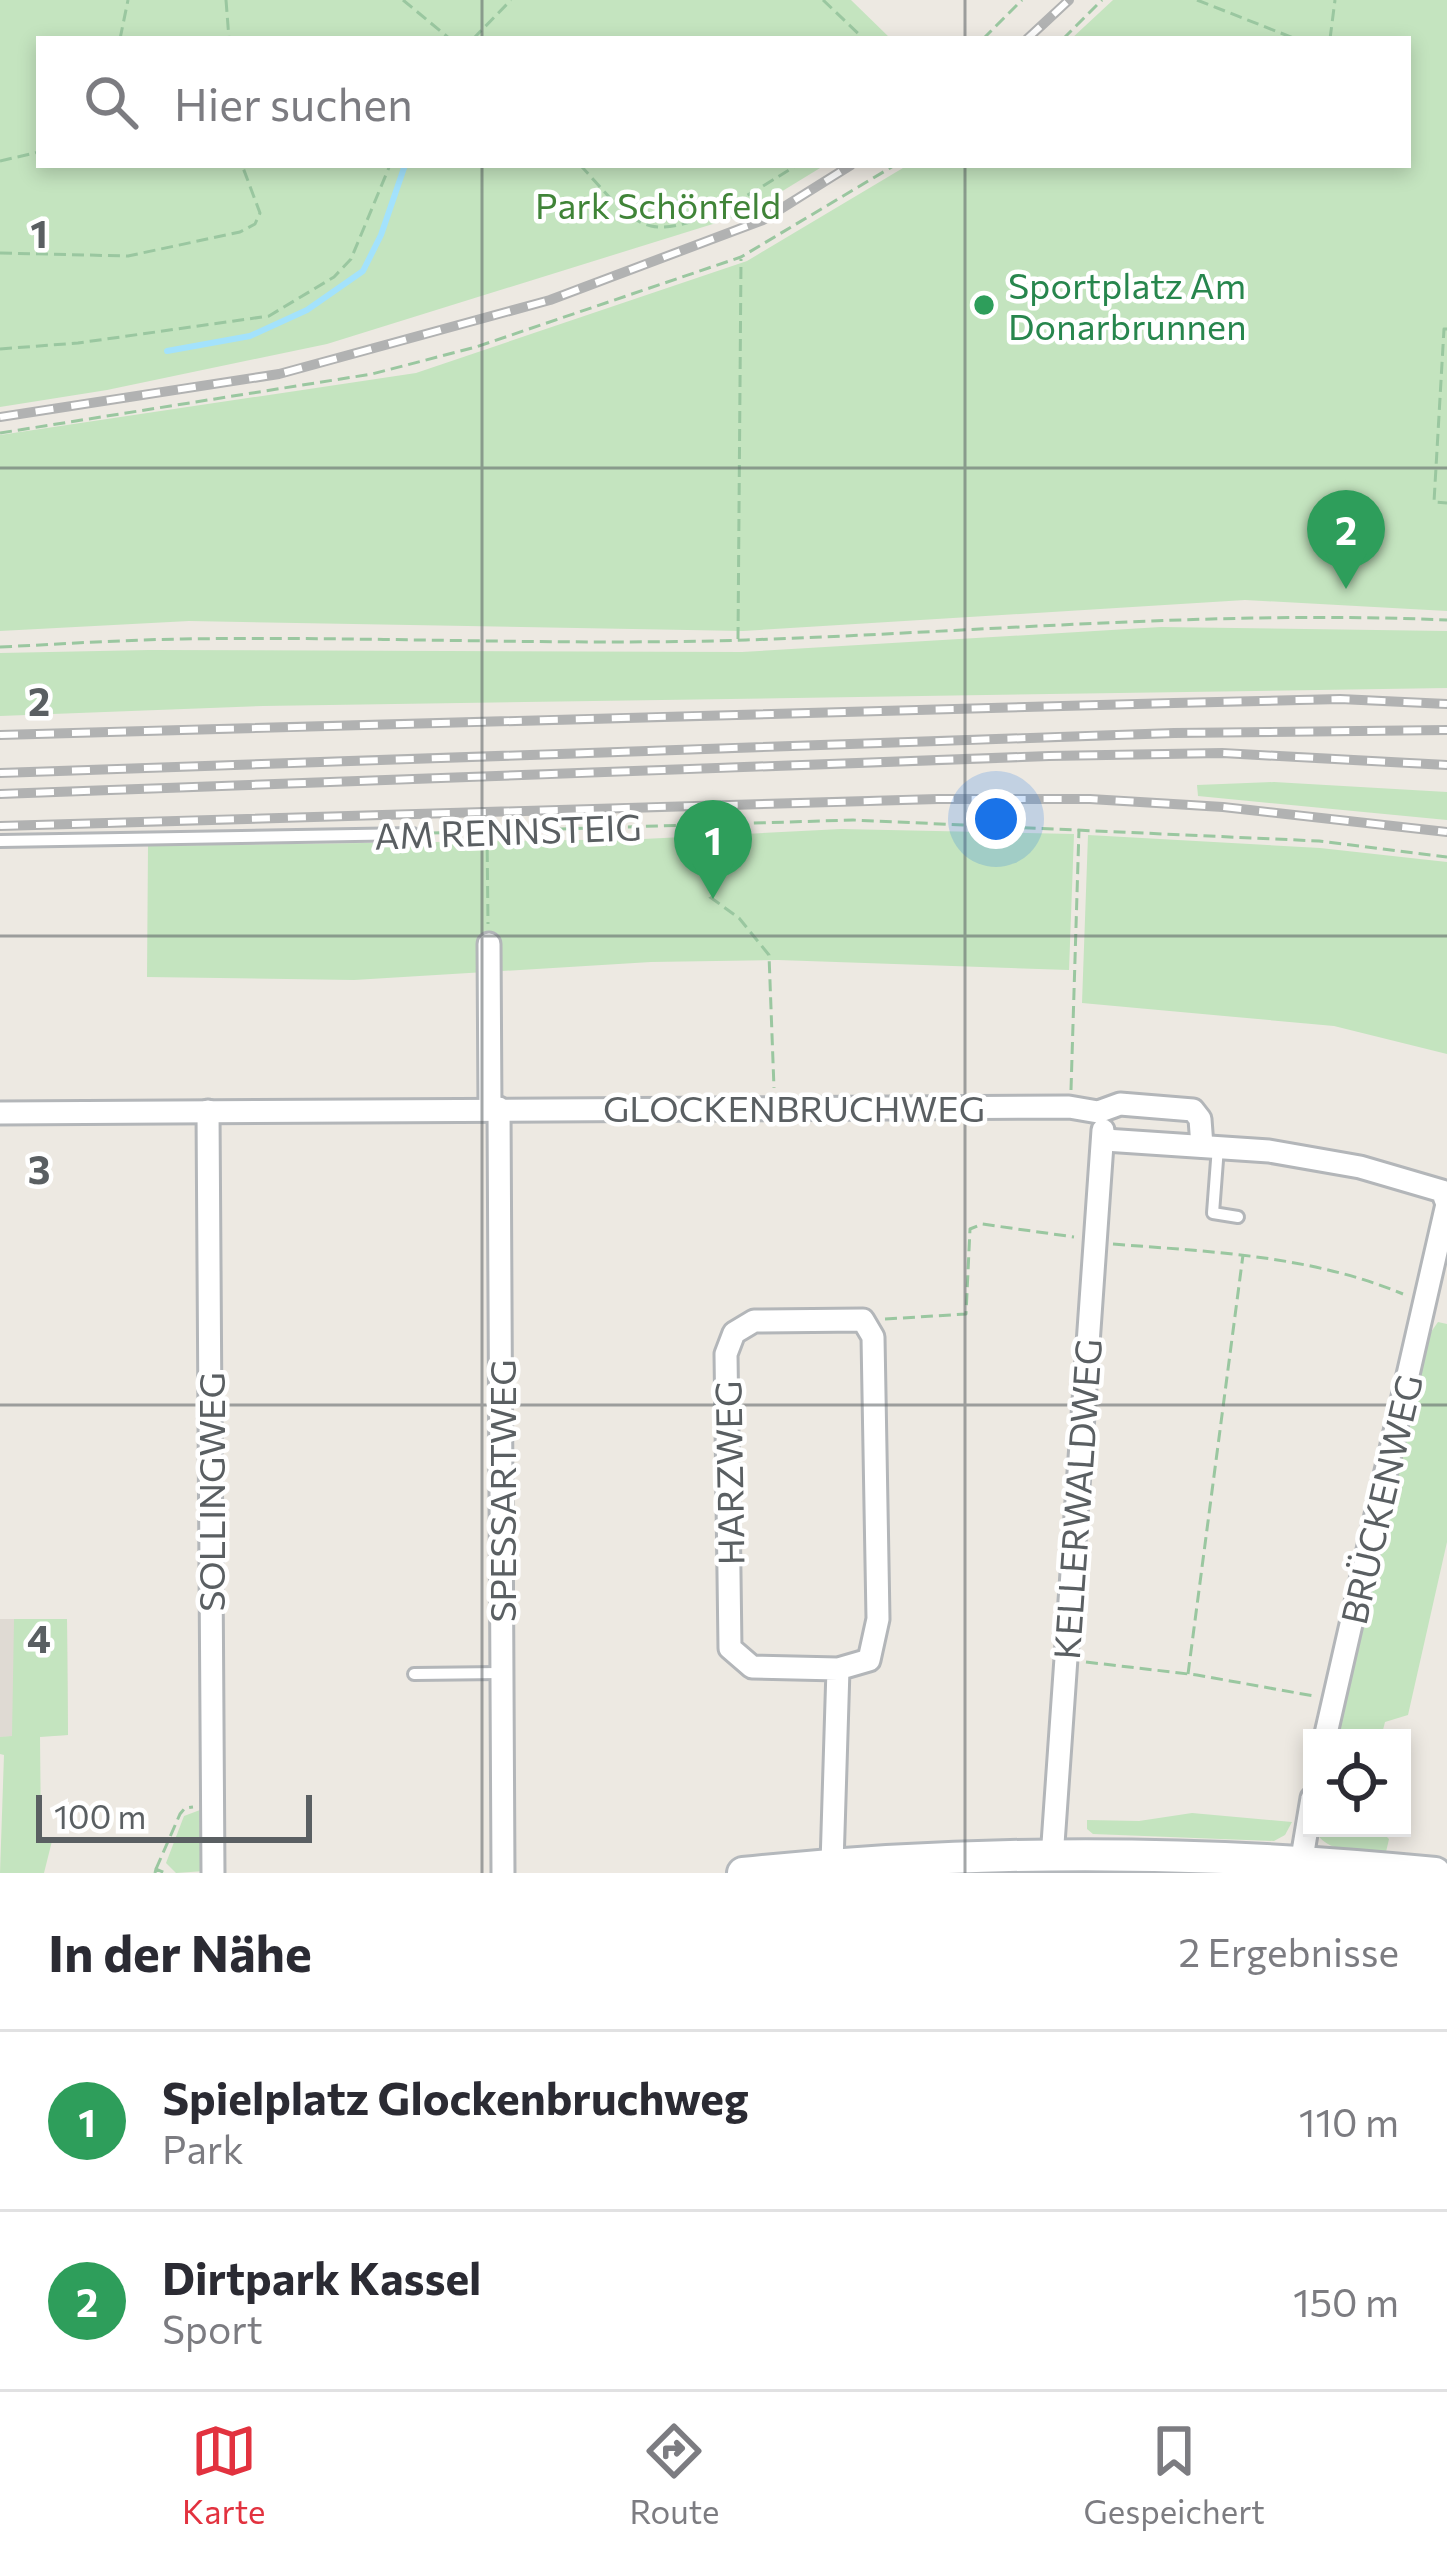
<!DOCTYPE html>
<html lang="de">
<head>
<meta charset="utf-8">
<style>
  :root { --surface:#fff; --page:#f7f7f7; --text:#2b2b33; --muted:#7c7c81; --line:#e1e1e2; --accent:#e2323f }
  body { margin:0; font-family:Commissioner,sans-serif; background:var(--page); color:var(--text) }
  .controls { position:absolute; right:36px; bottom:36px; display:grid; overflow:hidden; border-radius:0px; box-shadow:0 6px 18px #0003 }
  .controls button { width:108px; height:108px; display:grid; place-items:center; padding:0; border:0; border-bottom:3px solid var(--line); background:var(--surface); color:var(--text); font:60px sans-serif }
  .scale { position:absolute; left:36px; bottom:30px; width:276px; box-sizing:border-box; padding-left:12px; border:6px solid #5a5f62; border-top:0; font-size:33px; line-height:42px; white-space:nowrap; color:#5a5f62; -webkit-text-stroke:9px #fff; paint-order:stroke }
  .you { position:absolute; left:996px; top:819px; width:42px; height:42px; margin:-30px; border:9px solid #fff; border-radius:50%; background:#1a73e8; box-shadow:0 0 0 18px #1a73e833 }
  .badge { display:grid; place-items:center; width:78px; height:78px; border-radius:50%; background:var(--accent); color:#fff; font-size:39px; font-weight:700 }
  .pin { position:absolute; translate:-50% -99px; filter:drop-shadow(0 3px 6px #0008) }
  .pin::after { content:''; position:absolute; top:63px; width:42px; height:36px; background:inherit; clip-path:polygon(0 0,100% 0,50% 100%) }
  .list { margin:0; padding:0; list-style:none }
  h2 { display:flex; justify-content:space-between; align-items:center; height:156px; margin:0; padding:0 48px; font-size:51px }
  h2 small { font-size:39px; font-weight:400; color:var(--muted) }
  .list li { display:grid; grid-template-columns:78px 1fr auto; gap:36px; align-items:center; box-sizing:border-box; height:180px; padding:0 48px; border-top:3px solid var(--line) }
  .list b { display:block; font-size:45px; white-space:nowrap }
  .list p { margin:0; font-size:39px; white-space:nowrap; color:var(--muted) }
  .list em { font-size:39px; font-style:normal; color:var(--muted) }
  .icon { flex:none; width:66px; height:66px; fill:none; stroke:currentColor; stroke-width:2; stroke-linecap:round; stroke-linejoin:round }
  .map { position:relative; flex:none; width:1447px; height:1873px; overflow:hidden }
  .search { position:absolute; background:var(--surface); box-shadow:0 6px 18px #0003; left:36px; right:36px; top:36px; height:132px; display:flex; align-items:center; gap:30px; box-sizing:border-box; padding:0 42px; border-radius:0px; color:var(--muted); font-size:45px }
  .sheet { height:516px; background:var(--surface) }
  nav { display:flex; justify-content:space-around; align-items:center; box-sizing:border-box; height:168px; border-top:3px solid var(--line); background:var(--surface); font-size:33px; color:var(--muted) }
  nav a { display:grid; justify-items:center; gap:6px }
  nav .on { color:var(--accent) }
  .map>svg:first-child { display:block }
  .education { fill:#dfdad3 }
  .green { fill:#c4e4bf }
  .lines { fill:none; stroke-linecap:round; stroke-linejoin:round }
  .stream { stroke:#a3e2fc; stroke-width:6 }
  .service-casing { stroke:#b3b6b9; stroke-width:16 }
  .minor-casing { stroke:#b3b6b9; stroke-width:27 }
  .secondary-casing { stroke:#b4b8bc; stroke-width:36 }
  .path { stroke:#9ac7a0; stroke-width:3; stroke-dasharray:12 6; stroke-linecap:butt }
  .service { stroke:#fff; stroke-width:10 }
  .minor { stroke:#fff; stroke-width:21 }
  .secondary { stroke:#fff; stroke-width:30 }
  .rail-casing { stroke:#b1b2b2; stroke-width:10 }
  .rail { stroke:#fff; stroke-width:6; stroke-dasharray:18; stroke-linecap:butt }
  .grid { fill:none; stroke:#5a5f62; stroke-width:3; stroke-opacity:0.55 }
  .leisure-dot { fill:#2e9e5b; stroke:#fff; stroke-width:4.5 }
  .labels { text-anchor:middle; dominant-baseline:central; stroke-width:9; stroke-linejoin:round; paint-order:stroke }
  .park-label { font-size:36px; fill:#408438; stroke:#fff }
  .leisure-label { font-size:36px; fill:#27864d; stroke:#fff; text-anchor:start }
  .street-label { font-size:36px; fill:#5a5f62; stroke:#fff }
  .grid-label { font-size:39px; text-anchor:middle; font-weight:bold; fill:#5a5f62; stroke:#fff; stroke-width:9; stroke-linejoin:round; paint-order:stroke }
</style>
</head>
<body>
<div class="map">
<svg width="1447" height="1873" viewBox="0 0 1447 1873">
  <rect width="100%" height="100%" fill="#ede9e2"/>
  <!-- education -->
  <polygon class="education" points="0,1619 67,1619 68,1735 0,1737"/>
  <!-- green -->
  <g class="green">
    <polygon points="0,0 851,0 891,39 39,39 39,165 825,165 745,214 327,344 107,390 0,407"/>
    <polygon points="1113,0 1447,0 1447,611 1245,600 743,631 189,621 0,631 0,435 416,373 747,261 908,165 1408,165 1408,39 1071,39"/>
    <polygon points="1161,627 1447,631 1447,688 263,706 0,716 0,653 149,650 742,652"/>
    <polygon points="1274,782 1447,792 1447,820 1198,796 1197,785"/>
    <polygon points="841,829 1074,834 1069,970 778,960 651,962 354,980 147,977 148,846 643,839"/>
    <polygon points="1088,835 1320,848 1447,862 1447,1054 1334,1026 1082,1003"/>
    <polygon points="1438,1322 1447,1324 1447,1542 1408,1715 1385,1722 1381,1738 1333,1738 1422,1345"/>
    <polygon points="14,1619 67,1619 68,1735 40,1737 41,1836 52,1841 44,1873 0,1873 4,1755 0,1754 0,1737 12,1736"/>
    <polygon points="200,1810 205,1814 205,1871 176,1873 166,1863 184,1816"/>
    <polygon points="1192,1813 1292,1822 1285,1835 1274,1841 1093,1834 1087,1829 1087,1820 1139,1821"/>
    <path d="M1314,1828H1378L1389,1839L1386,1852C1361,1850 1324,1855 1314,1828Z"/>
  </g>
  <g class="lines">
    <!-- stream -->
    <polyline class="stream" points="167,351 250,336 307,310 363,271 381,235 405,165"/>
    <defs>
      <g id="service">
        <polyline points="0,841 413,834"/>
        <polyline points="1218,1147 1213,1213 1238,1217"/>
        <polyline points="414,1674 500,1673"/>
      </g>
      <g id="minor">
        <polyline points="489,944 490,1108"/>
        <polyline points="499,1108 503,1873"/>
        <polyline points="208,1111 213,1873"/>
        <polyline points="0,1113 1069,1107 1098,1112 1120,1104 1193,1110 1200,1119 1202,1146"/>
        <polyline points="1105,1140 1269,1151 1360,1167 1442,1191 1447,1204 1325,1738"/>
        <polyline points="1052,1858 1103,1130"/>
        <polyline points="832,1864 838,1669 869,1660 878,1619 873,1337 863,1320 754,1321 734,1333 726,1354 730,1648 752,1667 838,1669"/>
        <polyline points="1301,1864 1312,1798"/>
      </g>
      <path id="secondary" d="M743,1873C971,1849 1207,1850 1435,1873"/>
    </defs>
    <!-- service casing -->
    <use href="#service" class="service-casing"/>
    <!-- minor casing -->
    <use href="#minor" class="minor-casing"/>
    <!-- secondary casing -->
    <use href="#secondary" class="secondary-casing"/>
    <!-- path -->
    <g class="path">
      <polyline points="226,0 229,39"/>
      <polyline points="403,0 450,39"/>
      <polyline points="823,0 864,39"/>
      <polyline points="1197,0 1296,39"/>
      <polyline points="120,39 128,0"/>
      <polyline points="473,39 511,0"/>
      <polyline points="983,39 1022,0"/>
      <polyline points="1063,39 1102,0"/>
      <polyline points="1330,39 1335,0"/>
      <polyline points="0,161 39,152"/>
      <path d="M580,165C599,184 624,220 651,226C691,235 764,185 797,165"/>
      <polyline points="0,253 128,256 240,232 255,224 260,213 242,165"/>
      <polyline points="1447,329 1444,329 1434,502 1447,503"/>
      <polyline points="0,349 78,343 269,316 334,277 351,259 390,165"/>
      <polyline points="0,433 372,374 476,347 741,257 895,165"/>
      <polyline points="738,639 741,259"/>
      <path d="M0,647C61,644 121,640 182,639C370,636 558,646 746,640C981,632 1213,610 1447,620"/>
      <polyline points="704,825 710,897 739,918 769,955 774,1088"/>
      <polyline points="487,832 488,924"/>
      <polyline points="430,833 853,820 1319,841 1447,857"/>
      <polyline points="1071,1090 1079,829"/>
      <path d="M1113,1244C1212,1252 1309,1255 1403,1294"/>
      <polyline points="885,1319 966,1314 970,1229 982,1224 1074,1237"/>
      <polyline points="1086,1662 1197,1675 1314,1696"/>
      <polyline points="1188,1674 1243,1255"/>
      <polyline points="156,1869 180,1814 185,1808 193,1807"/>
      <polyline points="155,1873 156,1869 165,1873"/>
    </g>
    <!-- service -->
    <use href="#service" class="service"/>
    <!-- minor -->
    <use href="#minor" class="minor"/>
    <!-- secondary -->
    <use href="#secondary" class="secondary"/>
    <defs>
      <g id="rail">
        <polyline points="1027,39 1069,0"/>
        <polyline points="0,417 279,374 550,300 763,220 851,165"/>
        <polyline points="0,735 1174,703 1340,699 1447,704"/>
        <polyline points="0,773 1174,733 1447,730"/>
        <polyline points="0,794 1049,756 1222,753 1447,765"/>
        <polyline points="0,826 938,799 1090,799 1223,807 1447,832"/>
      </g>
    </defs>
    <!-- rail casing -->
    <use href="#rail" class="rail-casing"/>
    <!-- rail -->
    <use href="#rail" class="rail"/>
  </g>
  <!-- grid -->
  <path class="grid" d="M482,0V39M965,0V39M482,165V1873M965,165V1873M0,468H1447M0,936H1447M0,1405H1447"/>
  <!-- markers -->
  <circle class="leisure-dot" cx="984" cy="305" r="12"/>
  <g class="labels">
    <!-- park labels -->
    <g class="park-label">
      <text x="658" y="204">Park Schönfeld</text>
    </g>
    <!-- leisure labels -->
    <g class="leisure-label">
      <text x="1008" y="284">Sportplatz Am<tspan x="1008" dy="41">Donarbrunnen</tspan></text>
    </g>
    <!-- street labels -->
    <g class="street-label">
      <text transform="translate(508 830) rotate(-2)">AM RENNSTEIG</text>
      <text x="794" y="1107">GLOCKENBRUCHWEG</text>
      <text transform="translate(728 1473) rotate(-91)">HARZWEG</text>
      <text transform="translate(501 1491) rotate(-90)">SPESSARTWEG</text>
      <text transform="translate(210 1492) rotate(-90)">SOLLINGWEG</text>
      <text transform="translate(1076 1499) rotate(-86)">KELLERWALDWEG</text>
      <text transform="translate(1380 1499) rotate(-77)">BRÜCKENWEG</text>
    </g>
  </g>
  <g class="grid-label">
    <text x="39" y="248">1</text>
    <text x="39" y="716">2</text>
    <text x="39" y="1184">3</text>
    <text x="39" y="1653">4</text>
  </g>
</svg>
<div class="controls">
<button><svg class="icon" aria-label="locate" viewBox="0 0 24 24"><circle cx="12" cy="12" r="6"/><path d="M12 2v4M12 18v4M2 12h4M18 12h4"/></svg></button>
</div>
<div class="scale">100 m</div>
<div class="you"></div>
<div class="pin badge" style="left:713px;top:899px;background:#2e9e5b">1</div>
<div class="pin badge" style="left:1346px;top:589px;background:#2e9e5b">2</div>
<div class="search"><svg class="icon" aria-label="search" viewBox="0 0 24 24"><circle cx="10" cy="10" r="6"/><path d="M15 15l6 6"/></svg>Hier suchen</div>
</div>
<section class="sheet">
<h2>In der Nähe<small>2 Ergebnisse</small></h2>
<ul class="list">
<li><span class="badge" style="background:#2e9e5b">1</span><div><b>Spielplatz Glockenbruchweg</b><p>Park</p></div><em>110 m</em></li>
<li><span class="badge" style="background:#2e9e5b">2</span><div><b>Dirtpark Kassel</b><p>Sport</p></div><em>150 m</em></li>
</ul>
</section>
<nav>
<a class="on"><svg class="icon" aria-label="map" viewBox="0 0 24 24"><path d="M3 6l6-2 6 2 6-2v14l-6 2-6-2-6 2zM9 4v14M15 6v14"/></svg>Karte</a>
<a><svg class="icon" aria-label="directions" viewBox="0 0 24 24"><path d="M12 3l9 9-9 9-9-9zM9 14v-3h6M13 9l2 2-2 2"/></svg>Route</a>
<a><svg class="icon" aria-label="saved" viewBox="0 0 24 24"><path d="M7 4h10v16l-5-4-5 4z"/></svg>Gespeichert</a>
</nav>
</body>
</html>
